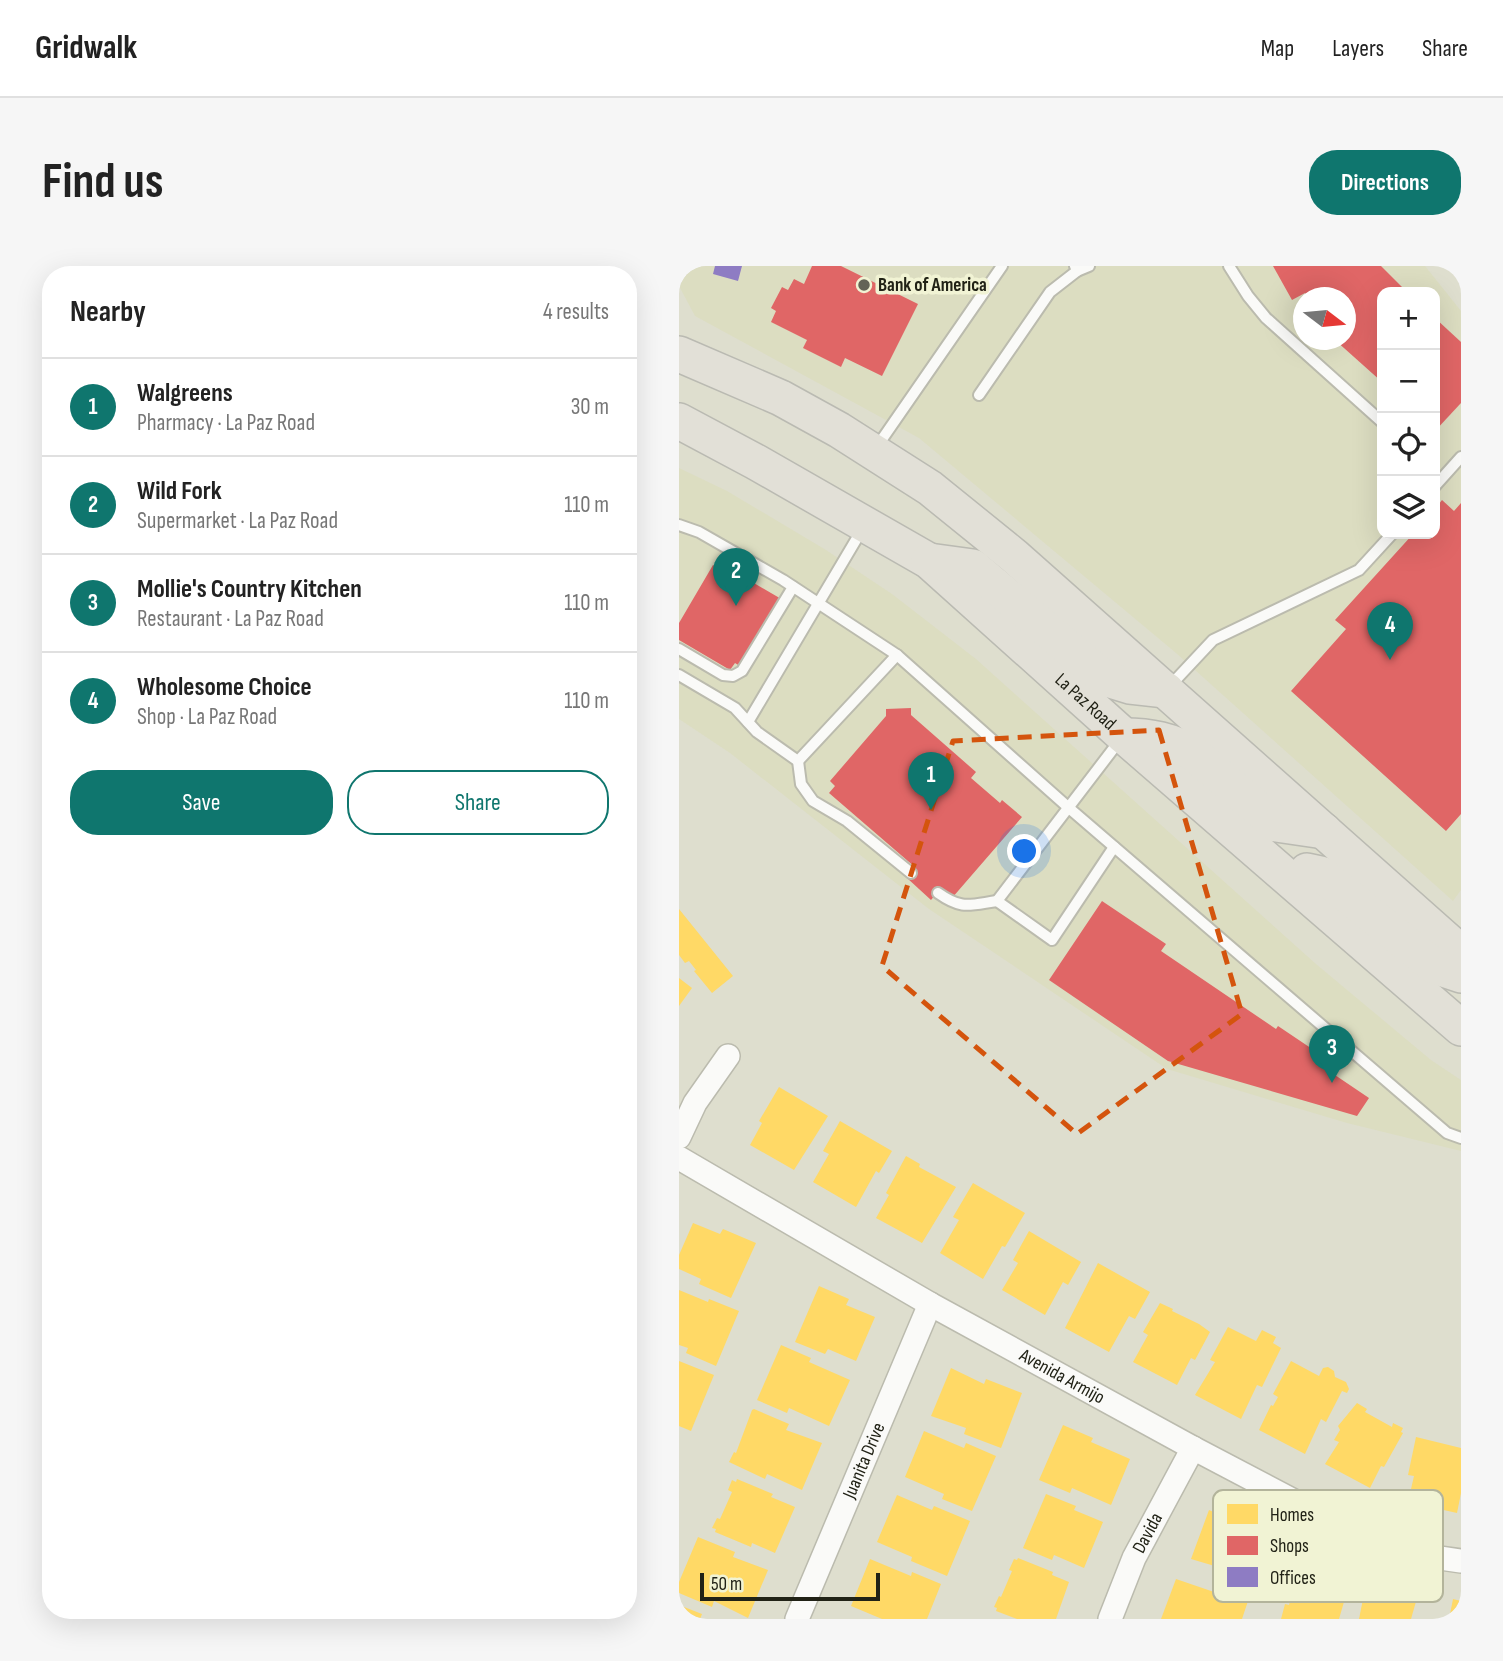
<!DOCTYPE html>
<html lang="en">
<head>
<meta charset="utf-8">
<style>
  :root { --surface:#fff; --page:#f6f6f6; --text:#222; --muted:#767676; --line:#e0e0e0; --accent:#0f766e }
  body { margin:0; font-family:"Sofia Sans Condensed",sans-serif; background:var(--page); color:var(--text) }
  .controls { position:absolute; right:21px; top:21px; display:grid; overflow:hidden; border-radius:14px; box-shadow:0 7px 28px #0002 }
  .controls button { width:63px; height:63px; display:grid; place-items:center; padding:0; border:0; border-bottom:2px solid var(--line); background:var(--surface); color:var(--text); font:35px sans-serif }
  .compass { position:absolute; left:614px; top:21px; width:63px; height:63px; border-radius:50%; background:var(--surface); box-shadow:0 7px 28px #0002; rotate:106deg }
  .scale { position:absolute; left:21px; bottom:18px; width:180px; box-sizing:border-box; padding-left:7px; border:4px solid #212216; border-top:0; font-size:19px; line-height:24px; white-space:nowrap; color:#212216; -webkit-text-stroke:5px #f1f3d4; paint-order:stroke }
  .you { position:absolute; left:346px; top:586px; width:24px; height:24px; margin:-18px; border:5px solid #fff; border-radius:50%; background:#1a73e8; box-shadow:0 0 0 10px #1a73e833 }
  .badge { display:grid; place-items:center; width:46px; height:46px; border-radius:50%; background:var(--accent); color:#fff; font-size:23px; font-weight:700 }
  .pin { position:absolute; translate:-50% -58px; filter:drop-shadow(0 2px 4px #0008) }
  .pin::after { content:''; position:absolute; top:37px; width:24px; height:21px; background:inherit; clip-path:polygon(0 0,100% 0,50% 100%) }
  .list { margin:0; padding:0; list-style:none }
  h2 { display:flex; justify-content:space-between; align-items:center; height:91px; margin:0; padding:0 28px; font-size:30px }
  h2 small { font-size:23px; font-weight:400; color:var(--muted) }
  .list li { display:grid; grid-template-columns:46px 1fr auto; gap:21px; align-items:center; box-sizing:border-box; height:98px; padding:0 28px; border-top:2px solid var(--line) }
  .list b { display:block; font-size:26px; white-space:nowrap }
  .list p { margin:0; font-size:23px; white-space:nowrap; color:var(--muted) }
  .list em { font-size:23px; font-style:normal; color:var(--muted) }
  .actions { display:flex; gap:14px; padding:21px 28px }
  .actions a { flex:1; padding:16px 0; border:2px solid var(--accent); border-radius:28px; text-align:center; font-size:24px; color:var(--accent) }
  .actions .main { background:var(--accent); color:#fff }
  .icon { flex:none; width:38px; height:38px; fill:none; stroke:currentColor; stroke-width:2; stroke-linecap:round; stroke-linejoin:round }
  .map { position:relative; flex:none; width:782px; height:1353px; overflow:hidden; border-radius:28px }
  header { display:flex; align-items:center; gap:42px; box-sizing:border-box; height:98px; padding:0 35px; background:var(--surface); border-bottom:2px solid var(--line) }
  header strong { font-size:33px }
  nav { display:flex; gap:38px; margin-inline-start:auto; font-size:24px }
  .intro { display:flex; align-items:center; justify-content:space-between; box-sizing:border-box; height:168px; padding:0 42px }
  h1 { margin:0; font-size:49px }
  .button { padding:18px 32px; border-radius:28px; background:var(--accent); color:#fff; font-size:24px; font-weight:700 }
  main { display:flex; gap:42px; padding:0 42px }
  aside { flex:1; background:var(--surface); border-radius:28px; box-shadow:0 7px 28px #0002 }
  .map>svg:first-child { display:block }
  .built { fill:#dcddc1; fill-rule:evenodd }
  .homes { fill:#ffd966 }
  .shops { fill:#e06666 }
  .offices { fill:#8e7cc3 }
  .lines { fill:none; stroke-linecap:round; stroke-linejoin:round }
  .service-casing { stroke:#bbbbae; stroke-width:14 }
  .minor-casing { stroke:#bbbbae; stroke-width:26 }
  .primary-casing { stroke:#babab2; stroke-width:38 }
  .service { stroke:#fafaf8; stroke-width:10 }
  .minor { stroke:#fafaf8; stroke-width:23 }
  .primary { stroke:#e2e0d7; stroke-width:35 }
  .marked { fill:none; stroke:#d4540d; stroke-width:5; stroke-dasharray:14 9; stroke-linejoin:round }
  .poi-dot { fill:#636456; stroke:#f1f3d4; stroke-width:2.5 }
  .labels { text-anchor:middle; dominant-baseline:central; stroke-width:7; stroke-linejoin:round; paint-order:stroke }
  .poi-label { font-size:19px; font-weight:bold; fill:#212216; stroke:#f1f3d4; text-anchor:start }
  .street-label { font-size:19px; fill:#212216; stroke:#f1f3d4 }
  .key { fill:#f1f3d4; stroke:#b3b49b; stroke-width:2 }
  .key-label { font-size:19px; fill:#212216 }
</style>
</head>
<body>
<header>
<strong>Gridwalk</strong>
<nav><a>Map</a><a>Layers</a><a>Share</a></nav>
</header>
<div class="intro"><h1>Find us</h1><a class="button">Directions</a></div>
<main>
<aside>
<h2>Nearby<small>4 results</small></h2>
<ul class="list">
<li><span class="badge">1</span><div><b>Walgreens</b><p>Pharmacy · La Paz Road</p></div><em>30 m</em></li>
<li><span class="badge">2</span><div><b>Wild Fork</b><p>Supermarket · La Paz Road</p></div><em>110 m</em></li>
<li><span class="badge">3</span><div><b>Mollie's Country Kitchen</b><p>Restaurant · La Paz Road</p></div><em>110 m</em></li>
<li><span class="badge">4</span><div><b>Wholesome Choice</b><p>Shop · La Paz Road</p></div><em>110 m</em></li>
</ul>
<div class="actions"><a class="main">Save</a><a>Share</a></div>
</aside>
<div class="map">
<svg width="782" height="1353" viewBox="0 0 782 1353">
  <rect width="100%" height="100%" fill="#dedece"/>
  <!-- built -->
  <g class="built">
    <path d="M0,0H746L782,45V624L774,635L497,387L240,172L16,50L0,20ZM703,26H756V268H703ZM624,32H666V74H624Z"/>
    <polygon points="0,202 48,225 147,284 213,328 297,393 637,698 752,794 782,814 782,885 668,857 488,803 250,643 51,487 0,453"/>
  </g>
  <!-- homes -->
  <g class="homes">
    <polygon points="0,643 54,710 33,727 15,705 17,704 10,695 6,697 0,689"/>
    <polygon points="0,712 13,722 0,740"/>
    <polygon points="100,821 149,850 115,904 71,879 83,857 80,855"/>
    <polygon points="161,855 213,885 200,907 197,905 177,941 134,916 150,888 144,885"/>
    <polygon points="227,890 241,898 240,901 277,921 243,977 197,952 210,929 207,927"/>
    <polygon points="294,917 346,947 326,981 323,980 304,1013 261,987 280,954 274,951"/>
    <polygon points="14,957 41,968 44,963 77,977 52,1032 20,1018 22,1013 0,1003 0,989"/>
    <polygon points="350,965 402,996 389,1019 384,1016 366,1049 323,1024 339,997 334,994"/>
    <polygon points="419,997 471,1026 456,1053 450,1050 430,1086 386,1062"/>
    <polygon points="140,1020 170,1033 167,1039 196,1051 177,1095 149,1083 146,1088 116,1076"/>
    <polygon points="0,1024 29,1036 30,1033 60,1045 37,1100 7,1087 9,1082 0,1079"/>
    <polygon points="481,1037 494,1043 493,1045 520,1058 531,1066 516,1094 512,1092 498,1119 454,1096 469,1069 464,1066"/>
    <polygon points="549,1061 577,1075 583,1064 597,1071 594,1077 602,1082 583,1121 578,1119 562,1153 516,1129 536,1096 531,1094"/>
    <polygon points="102,1079 132,1092 130,1096 171,1114 150,1160 110,1142 108,1147 78,1134"/>
    <polygon points="0,1095 35,1109 12,1165 0,1160"/>
    <polygon points="612,1095 640,1110 644,1102 649,1101 655,1105 656,1111 667,1116 670,1123 668,1127 663,1125 647,1156 642,1153 626,1188 580,1164 592,1139 594,1140 599,1131 594,1128"/>
    <polygon points="272,1102 305,1118 307,1113 343,1127 322,1182 285,1168 287,1162 252,1150"/>
    <polygon points="678,1137 688,1143 686,1146 713,1161 714,1157 724,1162 722,1166 724,1167 705,1201 702,1200 691,1222 646,1198 660,1176 655,1174 661,1164 659,1160"/>
    <polygon points="75,1143 110,1158 107,1164 143,1177 123,1224 88,1208 86,1213 50,1196 55,1186 57,1187 73,1144"/>
    <polygon points="384,1159 414,1172 412,1176 451,1193 432,1239 393,1222 391,1227 360,1214"/>
    <polygon points="245,1165 285,1182 287,1177 317,1190 293,1245 263,1233 265,1228 226,1211"/>
    <polygon points="737,1171 782,1182 782,1227 778,1247 729,1236 735,1210 729,1209"/>
    <polygon points="58,1213 94,1228 92,1231 116,1241 96,1287 73,1277 72,1281 36,1266 37,1263 33,1262 38,1252 41,1253 53,1226 49,1224 53,1214 57,1216"/>
    <polygon points="367,1228 397,1240 395,1244 424,1256 405,1302 375,1289 373,1294 344,1282"/>
    <polygon points="218,1229 253,1244 255,1240 291,1255 268,1310 232,1295 233,1291 198,1276"/>
    <polygon points="530,1244 555,1255 557,1249 593,1262 586,1282 584,1281 571,1321 537,1308 539,1301 512,1293"/>
    <polygon points="19,1271 56,1286 54,1291 89,1304 69,1352 35,1335 33,1341 0,1327 0,1316"/>
    <polygon points="339,1292 374,1306 373,1309 390,1316 377,1353 338,1353 317,1345 318,1342 315,1341 320,1330 322,1331 333,1305 330,1304 335,1293 338,1294"/>
    <polygon points="191,1293 232,1310 233,1306 262,1318 248,1353 203,1353 172,1340"/>
    <polygon points="622,1297 672,1312 660,1353 602,1353 606,1338 610,1339"/>
    <polygon points="497,1313 538,1327 539,1324 569,1335 563,1353 482,1353"/>
    <polygon points="687,1318 738,1332 732,1353 680,1353"/>
    <polygon points="774,1333 782,1335 782,1353 770,1353"/>
    <polygon points="0,1339 23,1348 21,1353 0,1353"/>
  </g>
  <!-- shops -->
  <g class="shops">
    <polygon points="133,0 162,0 239,38 203,110 166,92 162,101 124,82 128,74 92,56 97,45 92,42 103,21 109,24 115,13 125,18"/>
    <polygon points="594,0 702,0 728,26 703,26 703,116 656,74 666,74 666,32 630,32 626,27 613,34"/>
    <polygon points="756,52 782,76 782,137 756,165"/>
    <polygon points="763,234 775,245 782,237 782,548 767,565 612,425 667,363 656,354 734,268 756,268 756,243"/>
    <polygon points="34,299 61,314 63,310 104,334 64,402 56,397 51,404 0,374 0,357"/>
    <polygon points="232,442 232,449 297,506 292,512 321,537 323,534 343,551 273,632 262,622 252,634 228,612 237,602 150,527 156,520 151,515 207,450 207,443"/>
    <polygon points="423,635 487,678 482,685 597,763 599,760 654,797 650,805 690,832 678,850 489,795 370,714"/>
  </g>
  <!-- offices -->
  <polygon class="offices" points="36,0 63,0 59,15 34,8"/>
  <g class="lines">
    <defs>
      <g id="service">
        <polyline points="396,0 398,5 410,0"/>
        <polyline points="550,0 569,30 587,52 703,156"/>
        <polyline points="300,129 371,26 398,5"/>
        <polyline points="197,182 323,0"/>
        <polyline points="756,220 782,191"/>
        <polyline points="0,259 20,266 104,314 218,389 390,542 768,867 782,872"/>
        <polyline points="0,383 44,409 54,410 63,405 114,321"/>
        <polyline points="0,409 56,442 78,466 119,495 218,389"/>
        <polyline points="489,422 534,374 680,304 713,268"/>
        <polyline points="69,456 184,262"/>
        <polyline points="119,495 122,518 134,535 168,555 232,607"/>
        <polyline points="435,581 373,674 318,635 441,474"/>
        <path d="M259,627C283,644 290,639 318,635"/>
      </g>
      <g id="minor">
        <polyline points="0,871 16,837 49,790"/>
        <path id="s1" d="M0,892L251,1038L514,1182L691,1275L754,1291L782,1295"/>
        <path id="s2" d="M118,1353L251,1038"/>
        <path id="s3" d="M431,1353L455,1292L514,1182"/>
      </g>
      <g id="primary">
        <polyline points="0,88 102,132 160,164 251,222 335,290 782,687"/>
        <path id="s4" d="M0,155L77,196L250,295L445,470L782,762"/>
        <polyline points="250,295 294,301 425,412 451,420 487,424"/>
        <path d="M445,470C471,470 493,474 515,488L597,558L645,565"/>
        <polyline points="628,605 642,608 755,700 782,709"/>
      </g>
    </defs>
    <!-- service casing -->
    <use href="#service" class="service-casing"/>
    <!-- minor casing -->
    <use href="#minor" class="minor-casing"/>
    <!-- primary casing -->
    <use href="#primary" class="primary-casing"/>
    <!-- service -->
    <use href="#service" class="service"/>
    <!-- minor -->
    <use href="#minor" class="minor"/>
    <!-- primary -->
    <use href="#primary" class="primary"/>
  </g>
  <!-- marked area -->
  <path class="marked" d="M480,464L563,748L398,868L203,700L274,475Z"/>
  <!-- markers -->
  <circle class="poi-dot" cx="185" cy="19" r="7"/>
  <g class="labels">
    <!-- poi labels -->
    <g class="poi-label">
      <text x="199" y="19">Bank of America</text>
    </g>
    <!-- street labels -->
    <g class="street-label">
      <text stroke="none"><textPath href="#s4" startOffset="497">La Paz Road</textPath></text>
      <text stroke="none"><textPath href="#s1" startOffset="441">Avenida Armijo</textPath></text>
      <text stroke="none"><textPath href="#s2" startOffset="172">Juanita Drive</textPath></text>
      <text stroke="none"><textPath href="#s3" startOffset="94">Davida</textPath></text>
    </g>
  </g>
  <!-- legend -->
  <rect x="534" y="1224" width="230" height="112" rx="10" class="key"/>
  <rect x="548" y="1238" width="31" height="20" fill="#ffd966"/>
  <rect x="548" y="1270" width="31" height="19" fill="#e06666"/>
  <rect x="548" y="1301" width="31" height="20" fill="#8e7cc3"/>
  <g class="key-label">
    <text x="591" y="1255">Homes</text>
    <text x="591" y="1286">Shops</text>
    <text x="591" y="1318">Offices</text>
  </g>
</svg>
<div class="controls">
<button>+</button>
<button>−</button>
<button><svg class="icon" aria-label="locate" viewBox="0 0 24 24"><circle cx="12" cy="12" r="6"/><path d="M12 2v4M12 18v4M2 12h4M18 12h4"/></svg></button>
<button><svg class="icon" aria-label="layers" viewBox="0 0 24 24"><path d="M12 4l9 5-9 5-9-5zM3 14l9 5 9-5"/></svg></button>
</div>
<svg class="compass" viewBox="-18 -18 36 36"><path d="M0-13l5 13h-10z" fill="#e53935"/><path d="M0 13l5-13h-10z" fill="#767676"/></svg>
<div class="scale">50 m</div>
<div class="you"></div>
<div class="pin badge" style="left:252px;top:544px">1</div>
<div class="pin badge" style="left:57px;top:340px">2</div>
<div class="pin badge" style="left:653px;top:817px">3</div>
<div class="pin badge" style="left:711px;top:394px">4</div>
</div>
</main>
</body>
</html>
